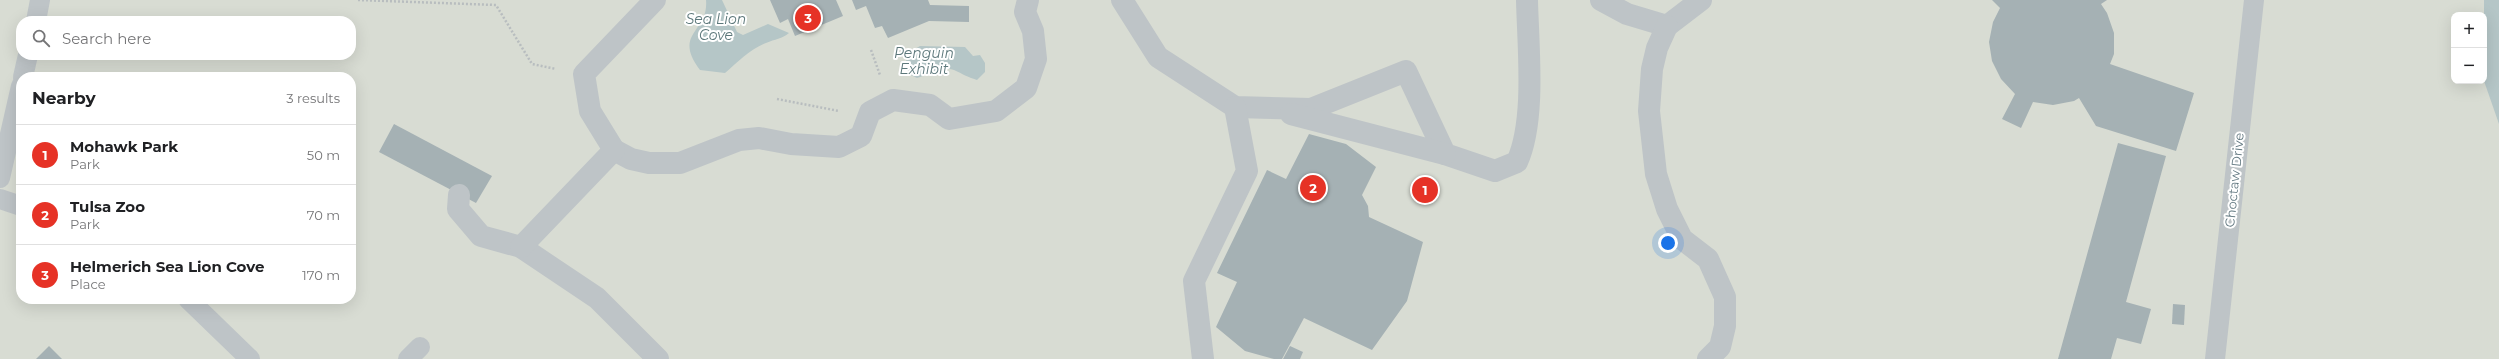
<!DOCTYPE html>
<html lang="en">
<head>
<meta charset="utf-8">
<style>
  :root { --surface:#fff; --page:#f2f2f2; --text:#202124; --muted:#757577; --line:#e0e0e0; --accent:#e63226 }
  body { margin:0; font-family:Montserrat,sans-serif; background:var(--page); color:var(--text) }
  .controls { position:absolute; right:12px; top:12px; display:grid; overflow:hidden; border-radius:8px; box-shadow:0 4px 16px #0002 }
  .controls button { width:36px; height:36px; display:grid; place-items:center; padding:0; border:0; border-bottom:1px solid var(--line); background:var(--surface); color:var(--text); font:20px sans-serif }
  .you { position:absolute; left:1668px; top:243px; width:14px; height:14px; margin:-10px; border:3px solid #fff; border-radius:50%; background:#1a73e8; box-shadow:0 0 0 6px #1a73e833 }
  .badge { display:grid; place-items:center; width:26px; height:26px; border-radius:50%; background:var(--accent); color:#fff; font-size:13px; font-weight:700 }
  .pin { position:absolute; translate:-50% -50%; border:2px solid #fff; box-shadow:0 1px 4px #0006 }
  .list { margin:0; padding:0; list-style:none }
  h2 { display:flex; justify-content:space-between; align-items:center; height:52px; margin:0; padding:0 16px; font-size:17px }
  h2 small { font-size:13px; font-weight:400; color:var(--muted) }
  .list li { display:grid; grid-template-columns:26px 1fr auto; gap:12px; align-items:center; box-sizing:border-box; height:60px; padding:0 16px; border-top:1px solid var(--line) }
  .list b { display:block; font-size:15px; white-space:nowrap }
  .list p { margin:0; font-size:13px; white-space:nowrap; color:var(--muted) }
  .list em { font-size:13px; font-style:normal; color:var(--muted) }
  .icon { flex:none; width:22px; height:22px; fill:none; stroke:currentColor; stroke-width:2; stroke-linecap:round; stroke-linejoin:round }
  .map { position:relative; flex:none; width:2499px; height:359px; overflow:hidden }
  .search { position:absolute; background:var(--surface); box-shadow:0 4px 16px #0002; left:16px; top:16px; width:340px; height:44px; display:flex; align-items:center; gap:10px; box-sizing:border-box; padding:0 14px; border-radius:16px; color:var(--muted); font-size:15px }
  .panel { position:absolute; background:var(--surface); box-shadow:0 4px 16px #0002; left:16px; top:72px; width:340px; height:232px; border-radius:16px }
  .map>svg:first-child { display:block }
  .green { fill:#d8dcd3; fill-rule:evenodd }
  .water { fill:#b5c6c7 }
  .building { fill:#a5b1b4 }
  .lines { fill:none; stroke-linecap:round; stroke-linejoin:round }
  .path { stroke:#b8bdbf; stroke-width:2.5; stroke-dasharray:2 2; stroke-linecap:butt }
  .lane { stroke:#bec4c7; stroke-width:20 }
  .street { stroke:#bec4c7; stroke-width:22 }
  .labels { text-anchor:middle; dominant-baseline:central; stroke-width:4; stroke-linejoin:round; paint-order:stroke }
  .street-label { font-size:13px; fill:#627880; stroke:#fff }
  .water-label { font-size:14px; font-style:italic; fill:#5d787b; stroke:#fff }
</style>
</head>
<body>
<div class="map">
<svg width="2499" height="359" viewBox="0 0 2499 359">
  <rect width="100%" height="100%" fill="#f7f7f4"/>
  <!-- green -->
  <path class="green" d="M0,0H2499V359H0ZM2454,15H2484V81H2454ZM21,21H351V55H21ZM21,77H351V299H21Z"/>
  <!-- water -->
  <g class="water">
    <path d="M706,0H722L737,32L743,35L768,24L789,33C782,39 775,39 766,43C750,49 738,62 725,73L700,70C672,33 709,32 706,0Z"/>
    <polygon points="2484,0 2499,0 2499,124 2484,81"/>
    <path d="M920,46L965,47L973,56L980,55L985,63V72L977,80C967,77 963,74 954,70C944,66 927,75 917,78L905,72C904,59 909,52 920,46Z"/>
  </g>
  <!-- building -->
  <g class="building">
    <polygon points="770,0 836,0 843,16 795,36 788,19 780,23"/>
    <polygon points="852,0 928,0 930,5 969,6 969,22 929,21 888,38 882,26 875,28 866,6 856,10"/>
    <polygon points="1992,0 2107,0 2101,4 2107,13 2114,33 2114,54 2110,64 2194,93 2176,151 2096,126 2079,98 2074,101 2053,105 2033,102 2021,128 2002,119 2015,94 2001,79 1992,61 1989,42 1993,22 2000,8"/>
    <polygon points="394,124 492,176 476,203 379,152"/>
    <polygon points="1309,134 1346,144 1376,167 1362,195 1368,206 1369,217 1423,242 1407,301 1372,350 1304,318 1282,359 1274,359 1245,351 1216,327 1237,282 1217,273 1267,170 1286,179"/>
    <polygon points="2118,143 2166,156 2126,302 2151,309 2141,344 2117,338 2111,359 2058,359"/>
    <polygon points="2173,304 2185,305 2184,325 2172,324"/>
    <polygon points="49,346 62,359 36,359"/>
    <polygon points="1290,346 1303,352 1300,359 1283,359"/>
  </g>
  <g class="lines">
    <!-- path -->
    <g class="path">
      <polyline points="358,0 496,5 532,64 556,69"/>
      <polyline points="871,50 880,75"/>
      <polyline points="777,99 839,111"/>
    </g>
    <!-- lane -->
    <g class="lane">
      <polyline points="36,21 40,0"/>
      <polyline points="23,77 28,55"/>
      <polyline points="0,178 21,86"/>
      <polyline points="0,199 21,206"/>
      <polyline points="188,299 250,359"/>
      <polyline points="408,359 420,347"/>
      <polyline points="2215,359 2254,0"/>
    </g>
    <!-- street -->
    <g class="street">
      <path d="M1122,0L1158,57L1235,107L1311,109L1406,71L1445,154L1495,171L1517,162C1536,120 1528,47 1527,0"/>
      <polyline points="1601,0 1627,14 1667,26 1701,0"/>
      <polyline points="1667,26 1657,48 1652,69 1649,111 1656,174 1667,209 1682,239 1708,259 1725,297 1725,326 1720,347 1708,359"/>
      <polyline points="1291,114 1445,154"/>
      <polyline points="614,150 631,159 649,163 680,163 739,140 759,138 791,144 839,147 861,136 870,112 893,100 930,105 949,119 996,111 1026,88 1036,59 1033,31 1025,12 1028,0"/>
      <polyline points="459,195 458,209 481,236 521,247 597,298 658,359"/>
      <polyline points="521,247 614,150 590,111 584,74 655,0"/>
      <polyline points="1203,359 1194,281 1247,171 1235,107"/>
    </g>
  </g>
  <g class="labels">
    <!-- street labels -->
    <g class="street-label">
      <text transform="translate(2234 180) rotate(-84)">Choctaw Drive</text>
    </g>
    <!-- water labels -->
    <g class="water-label">
      <text x="716" y="19">Sea Lion<tspan x="716" dy="16">Cove</tspan></text>
      <text x="924" y="53">Penguin<tspan x="924" dy="16">Exhibit</tspan></text>
    </g>
  </g>
</svg>
<div class="controls">
<button>+</button>
<button>−</button>
</div>
<div class="you"></div>
<div class="pin badge" style="left:1425px;top:190px">1</div>
<div class="pin badge" style="left:1313px;top:188px">2</div>
<div class="pin badge" style="left:808px;top:18px">3</div>
<div class="search"><svg class="icon" aria-label="search" viewBox="0 0 24 24"><circle cx="10" cy="10" r="6"/><path d="M15 15l6 6"/></svg>Search here</div>
<section class="panel">
<h2>Nearby<small>3 results</small></h2>
<ul class="list">
<li><span class="badge">1</span><div><b>Mohawk Park</b><p>Park</p></div><em>50 m</em></li>
<li><span class="badge">2</span><div><b>Tulsa Zoo</b><p>Park</p></div><em>70 m</em></li>
<li><span class="badge">3</span><div><b>Helmerich Sea Lion Cove</b><p>Place</p></div><em>170 m</em></li>
</ul>
</section>
</div>
</body>
</html>
